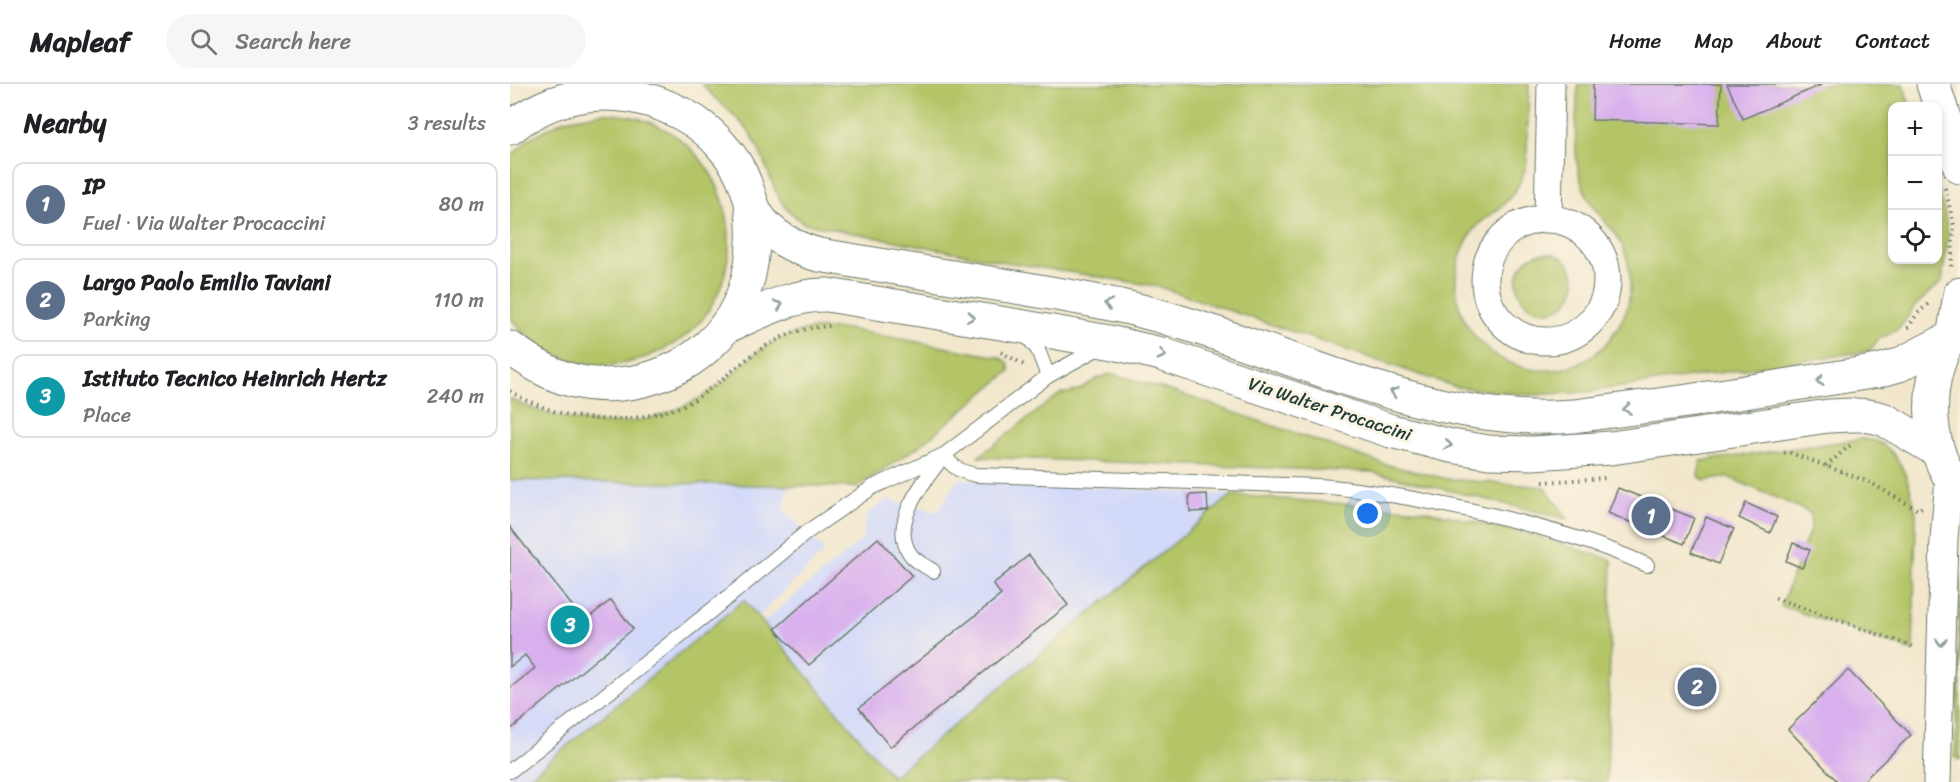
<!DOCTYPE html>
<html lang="en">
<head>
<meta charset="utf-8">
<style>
  :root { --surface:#fff; --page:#f6f6f6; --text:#202124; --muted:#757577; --line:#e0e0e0; --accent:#2563eb }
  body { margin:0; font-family:Sriracha,sans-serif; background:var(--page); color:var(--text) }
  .controls { position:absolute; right:18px; top:18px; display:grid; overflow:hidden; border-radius:12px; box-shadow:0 3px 9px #0003 }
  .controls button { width:54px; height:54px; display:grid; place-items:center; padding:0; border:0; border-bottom:2px solid var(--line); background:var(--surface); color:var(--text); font:30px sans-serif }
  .you { position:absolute; left:858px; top:430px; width:21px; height:21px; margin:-15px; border:4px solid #fff; border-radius:50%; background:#1a73e8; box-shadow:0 0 0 9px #1a73e833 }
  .badge { display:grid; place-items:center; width:39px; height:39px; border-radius:50%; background:var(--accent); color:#fff; font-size:20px; font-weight:700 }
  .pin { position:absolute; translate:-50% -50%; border:3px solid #fff; box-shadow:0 2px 6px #0006 }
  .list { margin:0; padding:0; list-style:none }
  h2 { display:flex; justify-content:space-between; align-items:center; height:78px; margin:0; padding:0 24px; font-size:26px }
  h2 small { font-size:20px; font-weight:400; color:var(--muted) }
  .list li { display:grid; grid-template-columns:39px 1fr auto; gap:18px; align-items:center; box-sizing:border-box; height:84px; margin:0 12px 12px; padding:0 12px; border:2px solid var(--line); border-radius:12px }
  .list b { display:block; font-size:22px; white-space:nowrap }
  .list p { margin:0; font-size:20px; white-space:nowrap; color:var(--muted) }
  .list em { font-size:20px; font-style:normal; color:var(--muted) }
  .icon { flex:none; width:33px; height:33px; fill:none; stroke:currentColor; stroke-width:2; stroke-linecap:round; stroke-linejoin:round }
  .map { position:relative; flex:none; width:1450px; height:698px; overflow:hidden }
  header { display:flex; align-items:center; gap:36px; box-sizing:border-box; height:84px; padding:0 30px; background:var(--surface); border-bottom:2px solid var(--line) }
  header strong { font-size:28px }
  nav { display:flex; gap:33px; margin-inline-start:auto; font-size:21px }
  .search { width:420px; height:54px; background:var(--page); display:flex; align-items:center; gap:15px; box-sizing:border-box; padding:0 21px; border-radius:33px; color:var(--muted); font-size:22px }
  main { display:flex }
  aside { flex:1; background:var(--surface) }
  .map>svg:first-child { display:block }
  .built { fill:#d2d9f9 }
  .green { fill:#b4c568; stroke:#6a814e; stroke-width:1.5 }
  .building { fill:#d8b0ed }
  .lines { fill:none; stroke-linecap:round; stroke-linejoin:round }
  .service-casing { stroke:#697869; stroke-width:16 }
  .minor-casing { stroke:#697869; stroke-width:29 }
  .tertiary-casing { stroke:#697869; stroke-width:35 }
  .path { stroke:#697869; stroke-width:4; stroke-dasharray:1.5 4.5; stroke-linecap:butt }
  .service { stroke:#fff; stroke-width:14 }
  .minor { stroke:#fff; stroke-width:27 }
  .tertiary { stroke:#fff; stroke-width:33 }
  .oneway { stroke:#8f9e9a }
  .labels { text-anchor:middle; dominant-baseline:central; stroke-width:6; stroke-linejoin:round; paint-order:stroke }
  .street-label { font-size:18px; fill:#1f3d34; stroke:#fcf5e5 }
</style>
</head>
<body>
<header>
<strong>Mapleaf</strong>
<div class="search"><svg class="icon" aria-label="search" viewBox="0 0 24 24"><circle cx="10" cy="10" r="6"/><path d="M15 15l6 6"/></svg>Search here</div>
<nav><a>Home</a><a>Map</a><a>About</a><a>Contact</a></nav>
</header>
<main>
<aside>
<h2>Nearby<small>3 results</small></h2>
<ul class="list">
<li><span class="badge" style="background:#5c6f8a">1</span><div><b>IP</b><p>Fuel · Via Walter Procaccini</p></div><em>80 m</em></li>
<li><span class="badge" style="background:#5c6f8a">2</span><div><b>Largo Paolo Emilio Taviani</b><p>Parking</p></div><em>110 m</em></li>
<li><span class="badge" style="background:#0f9aa8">3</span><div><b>Istituto Tecnico Heinrich Hertz</b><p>Place</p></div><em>240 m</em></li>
</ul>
</aside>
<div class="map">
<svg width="1450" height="698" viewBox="0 0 1450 698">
  <rect width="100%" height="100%" fill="#fcf5e5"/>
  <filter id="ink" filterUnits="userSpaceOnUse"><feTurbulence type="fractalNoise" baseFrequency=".0167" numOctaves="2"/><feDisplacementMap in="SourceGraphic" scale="12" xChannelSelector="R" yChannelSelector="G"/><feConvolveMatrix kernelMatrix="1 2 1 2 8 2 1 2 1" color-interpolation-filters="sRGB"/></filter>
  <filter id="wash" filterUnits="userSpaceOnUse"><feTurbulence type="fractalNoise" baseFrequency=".008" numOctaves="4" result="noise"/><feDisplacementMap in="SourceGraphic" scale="24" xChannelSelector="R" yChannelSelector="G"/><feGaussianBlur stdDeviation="1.35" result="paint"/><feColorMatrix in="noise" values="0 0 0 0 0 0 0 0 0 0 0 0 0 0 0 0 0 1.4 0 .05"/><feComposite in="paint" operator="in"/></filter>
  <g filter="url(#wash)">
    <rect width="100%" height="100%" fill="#f2e7cc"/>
    <!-- built -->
    <g class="built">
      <polygon points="448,395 722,411 382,693 253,538 352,456 357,431 377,415 427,428"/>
      <polygon points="0,396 279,401 274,426 315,467 248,533 234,516 13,698 0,698"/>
    </g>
    <!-- green -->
    <g class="green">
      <path d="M192,0H1019C1018,20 1018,39 1017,59C1017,67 1018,78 1015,86C1011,98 1003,111 994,120C987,128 977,132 969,140C954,156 945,180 946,202C950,283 1058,319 1104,249C1110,241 1115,231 1118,221C1123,196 1120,169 1104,148C1092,133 1080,122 1073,103C1061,71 1067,34 1068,0H1393L1400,22H1382V176H1428V106L1435,130L1438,150L1432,198L1405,222L1389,245L1369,255L1359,267L1077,308L1021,311L946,303L647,202L495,178L293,139C287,133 277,127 272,119C259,98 255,72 241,51C228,31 207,19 192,0Z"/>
      <path d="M94,29C107,31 122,31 134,36C218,65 246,170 190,238C175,256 153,267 133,274C111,282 84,284 61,276C53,273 44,271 36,267C26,262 6,242 0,232V74L18,55L54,36Z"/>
      <circle cx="1036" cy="198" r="29"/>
      <path d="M303,245H337L488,273L498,278L500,287L408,363L347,403L0,396V314C14,323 31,328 47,332C107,348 160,337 211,300C223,291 233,279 245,270C261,257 283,248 303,245Z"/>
      <path d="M603,290L668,309L874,380L937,395L1035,403L1058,435L862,388L468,373L551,309C570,312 583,291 603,290Z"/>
      <path d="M1352,355C1356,356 1363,356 1366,357C1393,368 1402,406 1406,431L1403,567L1271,522L1301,443V432L1299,428L1218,393L1194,397L1188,391L1191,377Z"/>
      <polygon points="722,411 913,426 1023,451 1102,476 1097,698 13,698 234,516 382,693"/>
      <polygon points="1450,490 1450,676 1449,676 1445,673"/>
    </g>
    <g id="blocks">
      <!-- building -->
      <g class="building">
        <polygon points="1083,0 1211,0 1209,40 1082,36"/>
        <polygon points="1217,0 1313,0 1233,35"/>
        <polygon points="1108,404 1184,434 1174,460 1098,429"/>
        <polygon points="697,410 698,427 680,428 679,411"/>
        <polygon points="1236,419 1267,433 1260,449 1229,434"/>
        <polygon points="1196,433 1224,445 1208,480 1181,468"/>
        <polygon points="0,443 74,537 101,516 123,545 0,646 0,604 25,584 15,571 0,583"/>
        <polygon points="368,454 402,492 299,581 265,545"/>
        <polygon points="1283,459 1300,466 1292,484 1276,477"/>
        <polygon points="519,471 558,521 380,663 349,624 491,511 483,500"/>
        <polygon points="1338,586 1401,651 1352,698 1328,698 1278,645"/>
      </g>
    </g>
  </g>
  <g filter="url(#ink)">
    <use href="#blocks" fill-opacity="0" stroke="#697869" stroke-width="1.5"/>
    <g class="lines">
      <defs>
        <g id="service">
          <polyline points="514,248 528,266 538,292 592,262"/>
          <path d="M538,292L434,371C443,384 451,388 466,391L810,402C871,407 930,419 990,433C1041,446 1089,459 1137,481"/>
          <path d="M0,687L232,502L297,448L363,403L434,371C416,395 377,439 401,471C406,478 416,482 423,487"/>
        </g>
        <g id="minor">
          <polyline points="1038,134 1041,0"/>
          <circle cx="1036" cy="196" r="61"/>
          <polyline points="1427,698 1434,455 1439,395"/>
        </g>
        <g id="tertiary">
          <polyline points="1423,0 1450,83"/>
          <path d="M0,44C56,0 125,0 184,37C194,44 203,51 211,61C221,72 230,85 235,99C239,109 241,120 246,129C258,151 286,165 309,171C375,182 440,193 506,203C549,211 593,217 635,228C775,264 917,344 1064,332L1178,317L1368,287L1389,281L1439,255"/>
          <path d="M215,243C247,230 281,210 317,211L509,242L599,258L651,270L881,347L941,362L979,368L1023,369L1101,364L1318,332C1338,331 1357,329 1375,336L1428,367"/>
          <path d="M1445,247C1412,294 1414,363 1450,408"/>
          <polyline points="1444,248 1450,210"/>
          <path d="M0,264C19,277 38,290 61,296C125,313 199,282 228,222C244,189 246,154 241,118"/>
        </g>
      </defs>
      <!-- service casing -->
      <use href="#service" class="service-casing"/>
      <!-- minor casing -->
      <use href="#minor" class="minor-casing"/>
      <!-- tertiary casing -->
      <use href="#tertiary" class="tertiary-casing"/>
      <!-- path -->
      <g class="path">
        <polyline points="1435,104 1444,141 1441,185"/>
        <polyline points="1398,244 1407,230 1420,218"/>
        <polyline points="491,268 516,282"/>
        <path d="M0,307C44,334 95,342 145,330C158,327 173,323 184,316C232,284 258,244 322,242"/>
        <polyline points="1274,369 1278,368 1359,398 1408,426 1412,423"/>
        <polyline points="1316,382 1338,363 1344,360"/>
        <polyline points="1033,398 1095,394"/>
        <polyline points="1265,514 1404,563"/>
      </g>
      <!-- service -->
      <use href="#service" class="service"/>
      <!-- minor -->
      <use href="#minor" class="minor"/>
      <!-- tertiary -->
      <use href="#tertiary" class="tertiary"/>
    </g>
    <!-- one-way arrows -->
    <defs><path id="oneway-chevron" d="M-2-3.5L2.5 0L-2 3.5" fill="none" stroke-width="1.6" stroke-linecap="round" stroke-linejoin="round" transform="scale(1.5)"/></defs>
    <g class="oneway">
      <use href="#oneway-chevron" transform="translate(598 220) rotate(-168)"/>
      <use href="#oneway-chevron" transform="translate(269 221) rotate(-21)"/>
      <use href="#oneway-chevron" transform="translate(461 233) rotate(9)"/>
      <use href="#oneway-chevron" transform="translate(652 271) rotate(15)"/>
      <use href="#oneway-chevron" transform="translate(1310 297) rotate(171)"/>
      <use href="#oneway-chevron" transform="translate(884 308) rotate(-162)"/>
      <use href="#oneway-chevron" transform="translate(1117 325) rotate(172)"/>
      <use href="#oneway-chevron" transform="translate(938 361) rotate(12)"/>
      <use href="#oneway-chevron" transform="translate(1431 558) rotate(92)"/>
    </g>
  </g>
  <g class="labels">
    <!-- street labels -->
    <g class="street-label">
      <text transform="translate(820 325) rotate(18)">Via Walter Procaccini</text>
    </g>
  </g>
</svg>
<div class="controls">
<button>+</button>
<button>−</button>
<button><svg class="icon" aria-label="locate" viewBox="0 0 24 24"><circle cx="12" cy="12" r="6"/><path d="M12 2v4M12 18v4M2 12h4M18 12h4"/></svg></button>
</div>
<div class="you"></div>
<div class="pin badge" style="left:1141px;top:432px;background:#5c6f8a">1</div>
<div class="pin badge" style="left:1187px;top:603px;background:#5c6f8a">2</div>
<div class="pin badge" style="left:60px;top:541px;background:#0f9aa8">3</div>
</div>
</main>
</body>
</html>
